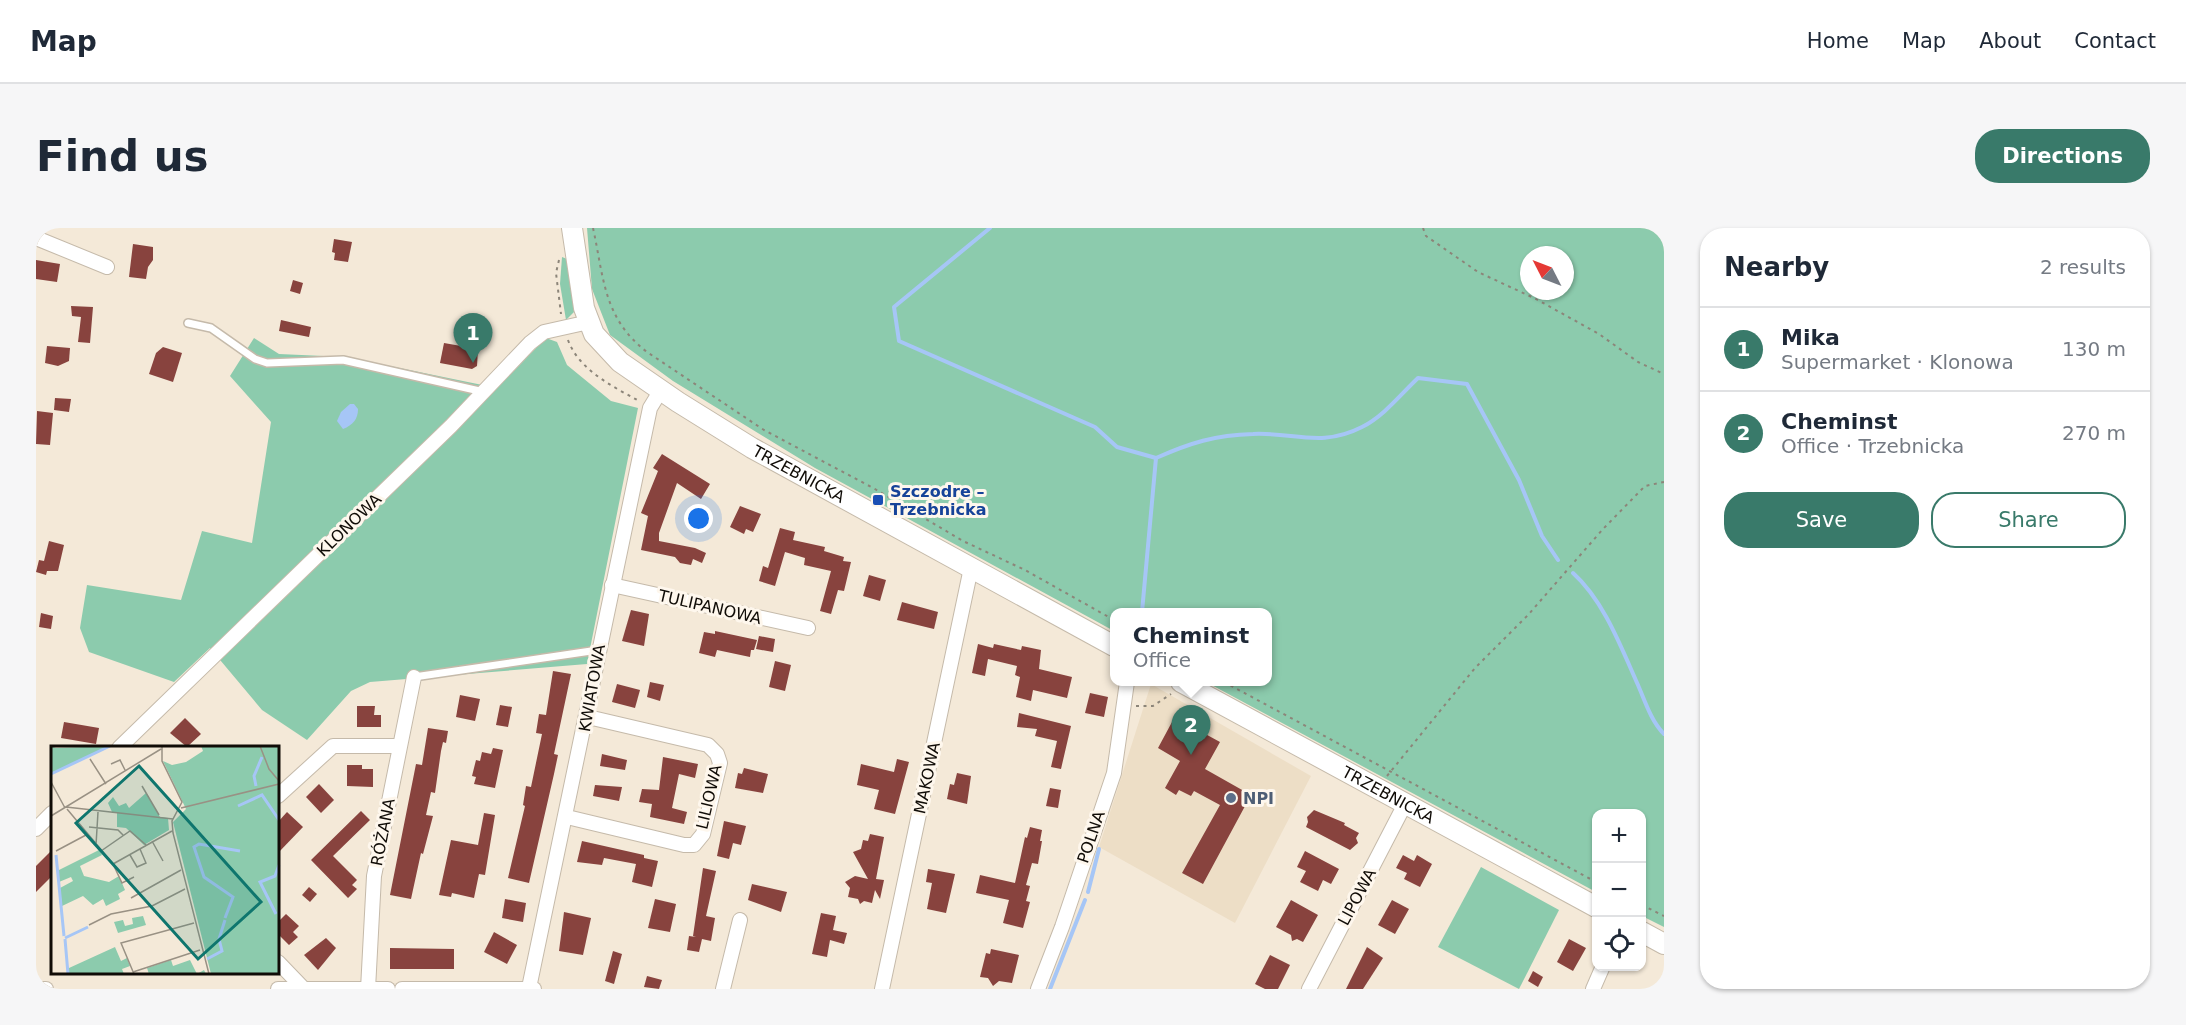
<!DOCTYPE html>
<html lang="en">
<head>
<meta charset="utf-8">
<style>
  :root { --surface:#fff; --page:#f6f6f7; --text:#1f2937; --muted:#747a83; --line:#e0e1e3; --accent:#397a6a }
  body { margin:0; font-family:"DejaVu Sans",sans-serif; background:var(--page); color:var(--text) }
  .controls { position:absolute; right:18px; bottom:18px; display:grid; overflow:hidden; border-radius:12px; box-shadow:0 2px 4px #0004 }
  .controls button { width:54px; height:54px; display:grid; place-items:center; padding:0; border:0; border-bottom:2px solid var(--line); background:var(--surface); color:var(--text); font:30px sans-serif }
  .compass { position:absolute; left:1484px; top:18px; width:54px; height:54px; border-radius:50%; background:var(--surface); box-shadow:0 2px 4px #0004; rotate:312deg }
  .you { position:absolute; left:663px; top:291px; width:21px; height:21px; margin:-15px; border:4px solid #fff; border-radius:50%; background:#1a73e8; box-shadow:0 0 0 9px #1a73e833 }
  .badge { display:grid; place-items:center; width:39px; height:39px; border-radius:50%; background:var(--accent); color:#fff; font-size:20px; font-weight:700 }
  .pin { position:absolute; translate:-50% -50px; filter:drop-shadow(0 2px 3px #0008) }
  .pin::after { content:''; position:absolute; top:32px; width:21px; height:18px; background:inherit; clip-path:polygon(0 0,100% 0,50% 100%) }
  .popup { position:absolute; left:1074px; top:380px; width:162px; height:78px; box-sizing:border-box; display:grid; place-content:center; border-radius:12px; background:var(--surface); filter:drop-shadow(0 2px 4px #0005); font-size:20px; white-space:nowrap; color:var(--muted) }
  .popup b { font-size:22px; color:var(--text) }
  .popup::after { content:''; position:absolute; left:50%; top:100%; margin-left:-12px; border:12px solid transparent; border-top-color:var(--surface) }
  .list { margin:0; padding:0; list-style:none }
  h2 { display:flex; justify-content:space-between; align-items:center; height:78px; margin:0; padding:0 24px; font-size:26px }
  h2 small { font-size:20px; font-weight:400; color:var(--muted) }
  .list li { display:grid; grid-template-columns:39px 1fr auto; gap:18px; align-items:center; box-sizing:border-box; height:84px; padding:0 24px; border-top:2px solid var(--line) }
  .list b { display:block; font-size:22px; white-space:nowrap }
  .list p { margin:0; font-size:20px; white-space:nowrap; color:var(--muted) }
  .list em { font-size:20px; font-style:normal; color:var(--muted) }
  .actions { display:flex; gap:12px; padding:18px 24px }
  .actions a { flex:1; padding:14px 0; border:2px solid var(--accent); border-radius:24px; text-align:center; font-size:21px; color:var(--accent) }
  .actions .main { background:var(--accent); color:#fff }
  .icon { flex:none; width:33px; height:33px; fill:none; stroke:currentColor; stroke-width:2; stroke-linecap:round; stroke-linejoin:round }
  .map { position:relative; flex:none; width:1628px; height:761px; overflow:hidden; border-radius:24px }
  header { display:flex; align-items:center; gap:36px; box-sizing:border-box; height:84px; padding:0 30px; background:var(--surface); border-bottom:2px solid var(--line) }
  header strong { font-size:28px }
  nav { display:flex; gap:33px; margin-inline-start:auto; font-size:21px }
  .intro { display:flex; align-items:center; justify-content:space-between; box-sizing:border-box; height:144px; padding:0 36px }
  h1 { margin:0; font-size:42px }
  .button { padding:15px 27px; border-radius:24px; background:var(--accent); color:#fff; font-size:21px; font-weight:700 }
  main { display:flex; gap:36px; padding:0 36px }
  aside { flex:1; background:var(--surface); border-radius:24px; box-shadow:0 2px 4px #0004 }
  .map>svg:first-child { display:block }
  .built { fill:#eddec6 }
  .green { fill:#8ccbad; fill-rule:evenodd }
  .water { fill:#a6c6f6 }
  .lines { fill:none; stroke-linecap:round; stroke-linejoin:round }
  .stream { stroke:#a6c6f6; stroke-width:4 }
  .building { fill:#88433e }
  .lane-casing { stroke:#c5baaa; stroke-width:10 }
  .street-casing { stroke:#c5baaa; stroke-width:16 }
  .secondary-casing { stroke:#c5baaa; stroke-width:22 }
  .path { stroke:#8c8579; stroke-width:2; stroke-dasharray:3 4.5; stroke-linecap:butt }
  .lane { stroke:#fff; stroke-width:7 }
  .street { stroke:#fff; stroke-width:14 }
  .secondary { stroke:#fff; stroke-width:20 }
  .transit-dot { fill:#1a4fb4; stroke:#fef7ed; stroke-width:2 }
  .service-dot { fill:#5c6f8a; stroke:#fef7ed; stroke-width:2 }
  .labels { text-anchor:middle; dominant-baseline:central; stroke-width:6; stroke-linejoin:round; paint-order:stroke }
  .street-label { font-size:16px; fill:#100c07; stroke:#fef7ed }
  .transit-label { font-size:16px; font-weight:bold; fill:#164399; stroke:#fef7ed; text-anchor:start }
  .service-label { font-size:16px; font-weight:bold; fill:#4e5e75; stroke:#fef7ed; text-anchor:start }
  .inset-river { fill:none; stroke:#a6c6f6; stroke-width:3 }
  .inset-road { fill:none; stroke:#999184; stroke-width:1.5 }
  .view { fill:#0f766e; fill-opacity:0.15; stroke:#0f766e; stroke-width:3 }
  .inset-edge { fill:none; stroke:#100c07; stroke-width:3 }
</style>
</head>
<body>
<header>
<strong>Map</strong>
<nav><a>Home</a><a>Map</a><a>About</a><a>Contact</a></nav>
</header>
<div class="intro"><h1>Find us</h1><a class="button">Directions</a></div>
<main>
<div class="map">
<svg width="1628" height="761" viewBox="0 0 1628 761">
  <rect width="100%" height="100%" fill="#f4e9d8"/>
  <!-- built -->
  <polygon class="built" points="1115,456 1275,548 1199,695 1063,619"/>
  <!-- green -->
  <g class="green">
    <path d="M551,0H1628V699L1606,688V586H1560V664L1170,454H1232V384H1078V403L779,240L637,153L574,107L556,61ZM1493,27H1529V63H1493Z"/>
    <polygon points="526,29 531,31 539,83 530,92 524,56"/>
    <polygon points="218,110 243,126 310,129 461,160 510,110 521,114 531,137 575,173 602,180 551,436 334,454 315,463 271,512 226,482 174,420 138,454 53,424 44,400 51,357 145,372 166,303 216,315 235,194 194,148"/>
    <polygon points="1445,639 1523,682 1483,761 1402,719"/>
  </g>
  <!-- water -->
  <path class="water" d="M314,176H318L322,181C322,191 317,197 307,201L301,193L305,184Z"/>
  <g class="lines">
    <!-- stream -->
    <g class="stream">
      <path d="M954,0L858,79L863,113L1059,199L1081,219L1120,230C1154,215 1179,207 1217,206C1258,204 1285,220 1326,199C1348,188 1365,166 1382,150L1431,156L1483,252L1506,308L1522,332"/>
      <path d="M1537,345C1568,373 1585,419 1602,457C1609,473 1615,493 1628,506"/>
      <polyline points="1106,384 1120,230"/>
      <polyline points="1052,664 1063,621"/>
      <polyline points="1014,761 1049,672"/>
    </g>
  </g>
  <!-- building -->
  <g class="building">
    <polygon points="298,11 316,14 312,34 298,32 299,25 296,24"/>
    <polygon points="97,16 117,19 117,32 112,39 110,51 93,49"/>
    <polygon points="0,32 24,36 21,54 0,51"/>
    <polygon points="257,52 267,55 264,66 254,63"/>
    <polygon points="35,78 57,79 54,115 42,114 45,89 36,88"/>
    <polygon points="245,92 275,99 273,109 243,103"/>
    <polygon points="408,115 442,121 441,138 436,141 404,135"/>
    <polygon points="11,118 34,120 33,133 22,138 9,135"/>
    <polygon points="127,119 146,125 137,154 113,146 120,125"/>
    <polygon points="19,170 35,171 33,184 18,182"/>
    <polygon points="1,183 17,185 14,217 0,216"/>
    <polygon points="626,226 674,256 665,271 641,255 623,305 623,313 659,320 670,325 666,335 657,331 655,337 644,335 639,329 605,322 612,288 605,285 622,243 617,240"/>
    <polygon points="704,278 725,286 717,304 710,301 708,306 694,299"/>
    <polygon points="744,300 759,304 757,312 789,319 788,323 808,329 807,333 815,334 808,363 802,362 795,386 784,383 795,343 768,337 769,330 749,324 739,358 723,353 727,338 732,340"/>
    <polygon points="13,313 28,317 22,343 11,343 10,347 0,344 3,332 8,333"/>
    <polygon points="833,347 850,352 844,373 827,368"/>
    <polygon points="866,374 902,384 898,401 861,392"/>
    <polygon points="595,382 613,386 608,418 586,413"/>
    <polygon points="5,385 17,388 15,401 3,399"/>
    <polygon points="679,403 721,412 718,422 715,422 714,429 681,422 679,429 663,425 668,404 679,406"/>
    <polygon points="723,408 739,411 737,424 720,421"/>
    <polygon points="942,416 957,420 958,416 985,422 986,418 1005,422 1003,441 1036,449 1031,470 997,462 995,473 980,469 984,449 979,447 981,438 952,431 949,448 936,445"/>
    <polygon points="739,433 755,437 749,463 733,459"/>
    <polygon points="517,443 535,446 518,526 522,527 518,546 493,655 472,650 489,578 487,577 490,558 495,559 506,506 500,505 503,486 510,487"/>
    <polygon points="614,454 628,457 624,473 611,469"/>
    <polygon points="581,456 604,462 599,480 576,474"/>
    <polygon points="1054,465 1072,469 1068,489 1049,485"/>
    <polygon points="424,467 444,471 439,493 420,489"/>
    <polygon points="464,477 476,479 472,499 460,497"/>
    <polygon points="321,478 339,478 338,487 345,487 345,499 321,499"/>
    <polygon points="983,485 1035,498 1025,541 1015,539 1021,513 999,508 1001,501 981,499"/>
    <polygon points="149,490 165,506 151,519 134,505"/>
    <polygon points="28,494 63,500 60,516 25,510"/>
    <polygon points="1136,494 1160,506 1162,502 1184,514 1169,541 1215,567 1167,656 1146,645 1184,577 1158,563 1155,568 1143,562 1140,567 1129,560 1144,533 1122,520"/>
    <polygon points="392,500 412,503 410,515 407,514 405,523 399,565 395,564 390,587 397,588 387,626 385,625 375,671 354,667 380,536 386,537"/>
    <polygon points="457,520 467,522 459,560 438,556 440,549 436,548 440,532 444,533 446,524 455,526"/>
    <polygon points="566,526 591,532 589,542 564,538"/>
    <polygon points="627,529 662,536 659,550 643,546 636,580 651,584 648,596 614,589 616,576 603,574 606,561 623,562"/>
    <polygon points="861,531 873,534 859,586 838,581 843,562 821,557 825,536 858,544"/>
    <polygon points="311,537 326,537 326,541 337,541 337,559 311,558"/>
    <polygon points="708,540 732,546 727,565 699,560 702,545 706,546"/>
    <polygon points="921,545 935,548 931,576 911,571 914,556 918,557"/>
    <polygon points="283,556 298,572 285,585 270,569"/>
    <polygon points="559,557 586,559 583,573 557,568"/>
    <polygon points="1014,560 1025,562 1022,580 1010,578"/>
    <polygon points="1278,582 1309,595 1308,597 1323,605 1320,610 1322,615 1314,622 1270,599 1272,594 1271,589"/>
    <polygon points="325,583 334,592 297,628 321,652 316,657 321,661 312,670 275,632"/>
    <polygon points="251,584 267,599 242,625 242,594"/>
    <polygon points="448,585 459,587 449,647 443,646 438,670 416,665 415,669 403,667 415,612 442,617"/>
    <polygon points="688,593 710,598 705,617 697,615 693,631 681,628"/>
    <polygon points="994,599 1006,602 1004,613 1006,613 1002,636 996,635 990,657 994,658 990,673 994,674 987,700 967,695 973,672 940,665 944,647 979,655 989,609 991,610"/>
    <polygon points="834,606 848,609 840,651 848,652 844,671 839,662 836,675 828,673 824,676 822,671 812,669 814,660 809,654 819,648 832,651 817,624 825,621 827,612 832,613"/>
    <polygon points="546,613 608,627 608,630 622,633 616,659 596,654 600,636 568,630 566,637 541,634"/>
    <polygon points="16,622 16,648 0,664 0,638"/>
    <polygon points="1269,623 1303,641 1295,656 1287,652 1282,663 1264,654 1270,643 1261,639"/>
    <polygon points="1367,627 1378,633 1381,627 1396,636 1384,659 1368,651 1371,645 1360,640"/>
    <polygon points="667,640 680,643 670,688 679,690 675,713 666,711 663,724 651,722 653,708 660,709 657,708"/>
    <polygon points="892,641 919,646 910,685 891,681 896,655 890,654"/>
    <polygon points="716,656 751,664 745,684 712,672"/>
    <polygon points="273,659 281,666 274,674 266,667"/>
    <polygon points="469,671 490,675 487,694 466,690"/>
    <polygon points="619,671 640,676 634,704 612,700"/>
    <polygon points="1255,672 1282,687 1267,714 1261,711 1256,713 1255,707 1240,699"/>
    <polygon points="1356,672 1373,681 1359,706 1342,697"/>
    <polygon points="528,684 555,690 547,727 523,723"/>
    <polygon points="785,685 800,688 797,702 811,705 808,716 794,712 791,729 776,726"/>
    <polygon points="250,686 263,698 257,704 262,709 253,717 242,706 242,694"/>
    <polygon points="458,704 481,717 471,736 448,724"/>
    <polygon points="290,710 300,720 282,742 268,727"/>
    <polygon points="1533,711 1550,720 1537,743 1521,734"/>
    <polygon points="1331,719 1347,730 1327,761 1310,761"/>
    <polygon points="354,720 418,721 418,741 354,741"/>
    <polygon points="955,721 983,727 976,755 963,753 957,758 952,750 944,749 950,725 954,726"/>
    <polygon points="577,723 586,726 578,756 569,753"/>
    <polygon points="1234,727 1254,737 1242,761 1229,761 1219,756"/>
    <polygon points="1497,743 1507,749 1502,759 1492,753"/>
    <polygon points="611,748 626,752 623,761 608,759"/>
  </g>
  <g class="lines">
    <defs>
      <g id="lane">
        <polyline points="152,95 175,100 219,131 231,135 307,132 448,164"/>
        <polyline points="378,449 562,422"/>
      </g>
      <g id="street">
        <polyline points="0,10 71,39"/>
        <polyline points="576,357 772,400"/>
        <polyline points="83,520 415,198 494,115 508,104 553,94"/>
        <polyline points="242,568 297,518 363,518"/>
        <polyline points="531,589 648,617 658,617 667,606 684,535 681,526 672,517 552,489"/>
        <polyline points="0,601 16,585"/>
        <polyline points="242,734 268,761"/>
        <polyline points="493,760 614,180 625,162"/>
        <polyline points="0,761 10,761"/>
        <polyline points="242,761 352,761"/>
        <polyline points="332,761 338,648 378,449"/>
        <polyline points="366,761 498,761"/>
        <polyline points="687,761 704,692"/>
        <polyline points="846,761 935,340"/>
        <polyline points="1002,761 1026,699 1078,545 1091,454"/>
        <polyline points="1273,761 1369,576"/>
        <polyline points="1557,761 1567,738"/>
      </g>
      <g id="secondary">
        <path id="s1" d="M536,0L548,80L558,106L584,134L642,174L716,220L1078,418"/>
        <path id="s2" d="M1145,454L1560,679"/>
        <polyline points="1606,704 1628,716"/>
      </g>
    </defs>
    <!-- lane casing -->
    <use href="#lane" class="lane-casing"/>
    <!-- street casing -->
    <use href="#street" class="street-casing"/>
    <!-- secondary casing -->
    <use href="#secondary" class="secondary-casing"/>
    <!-- path -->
    <g class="path">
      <path d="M557,0C568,50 567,90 611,124L728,202L839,261L927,313L989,342L1078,392"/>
      <polyline points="1387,0 1390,8 1442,44 1500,71 1563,106 1602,134 1628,146"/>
      <polyline points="523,32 520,45 525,86"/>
      <path d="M532,112C543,142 576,158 603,173"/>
      <polyline points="1188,454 1560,654"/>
      <polyline points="1100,478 1117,478 1135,466"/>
      <polyline points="1351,548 1439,440 1492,387 1567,301 1609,258 1628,254"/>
      <polyline points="1606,677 1628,688"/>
    </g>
    <!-- lane -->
    <use href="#lane" class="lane"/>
    <!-- street -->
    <use href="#street" class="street"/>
    <!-- secondary -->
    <use href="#secondary" class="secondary"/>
  </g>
  <!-- markers -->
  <rect class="transit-dot" x="836" y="266" width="12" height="12" rx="3"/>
  <circle class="service-dot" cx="1195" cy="570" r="6"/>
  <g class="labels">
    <!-- street labels -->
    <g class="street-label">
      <text stroke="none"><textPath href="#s1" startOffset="358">TRZEBNICKA</textPath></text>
      <text transform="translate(313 297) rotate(-44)">KLONOWA</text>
      <text transform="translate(674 379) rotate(13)">TULIPANOWA</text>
      <text transform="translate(556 460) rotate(-80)">KWIATOWA</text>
      <text transform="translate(891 550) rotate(-78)">MAKOWA</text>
      <text stroke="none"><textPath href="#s2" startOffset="236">TRZEBNICKA</textPath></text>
      <text transform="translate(673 569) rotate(-77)">LILIOWA</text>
      <text transform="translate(347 604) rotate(-79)">RÓŻANA</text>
      <text transform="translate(1055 609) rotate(-71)">POLNA</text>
      <text transform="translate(1321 669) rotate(-62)">LIPOWA</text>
    </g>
    <!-- transit labels -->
    <g class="transit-label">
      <text x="854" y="263">Szczodre –<tspan x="854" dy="18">Trzebnicka</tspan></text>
    </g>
    <!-- service labels -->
    <g class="service-label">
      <text x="1207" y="570">NPI</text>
    </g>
  </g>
  <!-- overview -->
  <g transform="translate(15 518)">
    <rect width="228" height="228" fill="#f4e9d8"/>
    <path d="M0,0L5,2L61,0L0,28ZM150,0H228V228H160L122,76L135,63L112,15L121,19L135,16L152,5ZM95,47L109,71L117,72L118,84L93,99L75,82L66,81V67L61,66L57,57L62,51L68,60L75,57L78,62ZM48,104L51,109L29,120L33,130L58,136L68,130L74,144L67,148L69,153L55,160L52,153L42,159L32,150L11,160L9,142L22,135L20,131L8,136L6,125ZM92,170L95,179L67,187L63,176L72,174L74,180L82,178L81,172ZM64,201L70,215L76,212L79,220L71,223L73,228H18V222ZM120,214L122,220L139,214L146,228L153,224L155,228H98L96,222Z" fill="#8ccbad"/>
    <path class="inset-river" d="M0,28L59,0M205,40L203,30L211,11M187,60L211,49L228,74M5,109L13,190M225,168L209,136L224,130L228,119M174,172L182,151L153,131L143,101L148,98L189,105M14,192L37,181M14,193L17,228M156,213L171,205L168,193L174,174"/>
    <path class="inset-road" d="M111,0V15L131,56L121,75L122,87L158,228M209,0L218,23L228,35M39,13L55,38M60,18L69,14L74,24M0,36L14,62M91,40L108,69M15,61L122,73M130,62L228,38M16,63L62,118L71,137L83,131M0,70L110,3M38,81L67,84L72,89M101,95L112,115M45,99L47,66M5,105L35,89M50,105L79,85L95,99M79,109L86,121L95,117L89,103M62,118L121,85M80,152L130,124M38,179L60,168L101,160L134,143M82,226L149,204M83,228L70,197L143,177"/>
    <path class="view" d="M88,20L210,156L147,213L25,77Z"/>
    <rect width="228" height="228" class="inset-edge"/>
  </g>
</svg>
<div class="controls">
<button>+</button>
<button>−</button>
<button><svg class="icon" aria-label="locate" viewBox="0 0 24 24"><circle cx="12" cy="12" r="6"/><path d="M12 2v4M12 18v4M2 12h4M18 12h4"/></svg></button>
</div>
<svg class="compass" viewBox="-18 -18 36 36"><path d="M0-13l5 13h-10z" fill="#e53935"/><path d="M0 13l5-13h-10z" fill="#747a83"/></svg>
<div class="you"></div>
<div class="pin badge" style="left:437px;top:135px">1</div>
<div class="pin badge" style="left:1155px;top:527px">2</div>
<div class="popup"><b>Cheminst</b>Office</div>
</div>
<aside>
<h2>Nearby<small>2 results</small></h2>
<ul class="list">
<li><span class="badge">1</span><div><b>Mika</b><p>Supermarket · Klonowa</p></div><em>130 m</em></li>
<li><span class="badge">2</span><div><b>Cheminst</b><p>Office · Trzebnicka</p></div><em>270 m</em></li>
</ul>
<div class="actions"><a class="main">Save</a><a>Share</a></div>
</aside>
</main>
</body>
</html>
